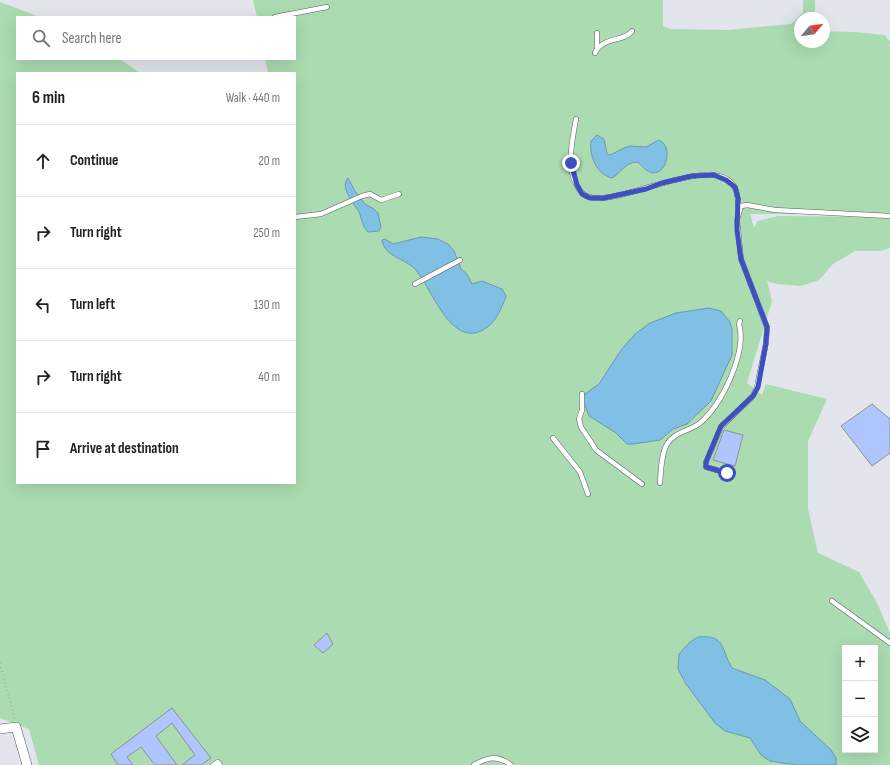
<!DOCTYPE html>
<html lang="en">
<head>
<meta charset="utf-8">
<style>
  :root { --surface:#fff; --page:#f6f6f6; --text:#202124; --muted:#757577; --line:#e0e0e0 }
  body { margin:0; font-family:"Sofia Sans Condensed",sans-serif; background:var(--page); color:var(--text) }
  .controls { position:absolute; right:12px; bottom:12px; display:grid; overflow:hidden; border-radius:0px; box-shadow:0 4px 16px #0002 }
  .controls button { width:36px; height:36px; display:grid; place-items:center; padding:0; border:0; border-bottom:1px solid var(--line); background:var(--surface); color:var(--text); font:20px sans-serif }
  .compass { position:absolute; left:794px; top:12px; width:36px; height:36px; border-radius:50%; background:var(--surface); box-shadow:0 4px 16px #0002; rotate:61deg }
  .stop { position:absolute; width:12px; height:12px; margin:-9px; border:3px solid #3c50c3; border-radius:50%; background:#fff }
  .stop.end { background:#3c50c3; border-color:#fff; box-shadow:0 1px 4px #0008 }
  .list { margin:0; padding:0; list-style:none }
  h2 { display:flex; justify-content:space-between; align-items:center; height:52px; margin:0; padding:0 16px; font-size:17px }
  h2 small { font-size:13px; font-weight:400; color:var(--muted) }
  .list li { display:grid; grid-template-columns:26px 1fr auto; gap:12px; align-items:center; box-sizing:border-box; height:72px; padding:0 16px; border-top:1px solid var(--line) }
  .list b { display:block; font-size:15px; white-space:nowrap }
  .list em { font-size:13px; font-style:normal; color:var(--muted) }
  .icon { flex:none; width:22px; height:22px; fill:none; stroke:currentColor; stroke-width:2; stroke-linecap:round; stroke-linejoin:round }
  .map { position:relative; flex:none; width:890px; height:765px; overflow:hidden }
  .search { position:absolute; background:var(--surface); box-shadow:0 4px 16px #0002; left:16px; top:16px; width:280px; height:44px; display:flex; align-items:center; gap:10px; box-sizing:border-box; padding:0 14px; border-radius:0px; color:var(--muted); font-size:15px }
  .panel { position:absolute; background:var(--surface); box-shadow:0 4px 16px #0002; left:16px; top:72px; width:280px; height:412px; border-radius:0px }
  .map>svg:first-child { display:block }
  .green { fill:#abdbb0; fill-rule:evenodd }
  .water { fill:#80c0e4; stroke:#6b98b2 }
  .building { fill:#aec6fd; stroke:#8d9096 }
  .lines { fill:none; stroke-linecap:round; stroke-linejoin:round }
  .service-casing { stroke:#5a5c62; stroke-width:5.5 }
  .minor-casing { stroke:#5a5c62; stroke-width:10 }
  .path { stroke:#a8aaaf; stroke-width:1.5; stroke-dasharray:1 3; stroke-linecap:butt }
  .service { stroke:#fff; stroke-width:4.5 }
  .minor { stroke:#fff; stroke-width:9 }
  .route { stroke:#3c50c3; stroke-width:5 }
</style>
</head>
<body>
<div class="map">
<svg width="890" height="765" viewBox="0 0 890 765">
  <rect width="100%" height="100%" fill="#e2e5eb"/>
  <!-- green -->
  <path class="green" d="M253,0H663V26L671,29L729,30L791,24L803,12V0H815V18H800V42H824V31L854,32L885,35L890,42V214H750L754,228L758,221L778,216L890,217V248L880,251H855L833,264L819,280L801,286L777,284L767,281L772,301L747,383L762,395L766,384L827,399L808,441V509L818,553L859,572L877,603L890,633V765H39L29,729L0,718V2L40,17H17V59H120L140,73H17V483H295V73H268L265,59H295V17H257ZM845,648H875V750H845Z"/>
  <!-- water -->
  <g class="water">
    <path d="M597,135L604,139L607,154L610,155L624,148L630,146L646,147L659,140C675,147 665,181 648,171C645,170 641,165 638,162C625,162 621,173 612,178C596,174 589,155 591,141Z"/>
    <path d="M348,178L355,191L365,204L374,209L378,213L381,227L379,231L368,232C362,226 362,219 359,212C355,204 339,188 348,178Z"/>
    <path d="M421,237L438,239L448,244L454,251L461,269L467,274L472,284L482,281L502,289L506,296C502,308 495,324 483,330C450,348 431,286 415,269C404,258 385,257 382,240L385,239L393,244Z"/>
    <polygon points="709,308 721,311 730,322 732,330 732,355 711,401 687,424 673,429 660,440 633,444 627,444 616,433 589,416 584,402 585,394 599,384 621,350 635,334 650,323 676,313"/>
    <path d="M698,637C726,634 721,650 732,668L765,680L790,699L800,721L831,750L836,758V765H795L770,761L761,755L750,738L725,731L715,723L686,684L678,669L679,654L690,642Z"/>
  </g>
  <!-- building -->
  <g class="building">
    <polygon points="872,404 890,419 890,453 872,466 841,426"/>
    <polygon points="724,430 743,435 735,466 713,460"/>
    <polygon points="327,633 333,644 323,653 314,645"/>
    <polygon points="172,708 211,758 201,765 182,765 195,755 172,723 156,736 177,765 155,765 141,747 127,757 133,765 118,765 111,754"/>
  </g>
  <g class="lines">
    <defs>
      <g id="service">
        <polyline points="275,17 327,7"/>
        <polyline points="597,33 597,47"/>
        <path d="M595,53C603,36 625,42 632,31"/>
        <path d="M576,119C572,142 564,173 582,193C605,217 714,147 735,188C738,194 738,202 739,209"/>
        <polyline points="295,217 321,214 362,196 370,194 381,200 399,194"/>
        <polyline points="415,284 460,260"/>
        <polyline points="582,394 582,410 579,419 581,427 591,442 596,450 642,484"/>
        <polyline points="553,438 580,472 588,494"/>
        <polyline points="727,473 706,467 706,462 721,427 753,396 757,387 766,343 767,327 741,259 737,220 741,206 747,205 775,210 890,216"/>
        <path d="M660,483C661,471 661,455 667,444C674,432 690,431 700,423C722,405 747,352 739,324L740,321"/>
        <polyline points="832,601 890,643"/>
        <polyline points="213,765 218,762 220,765"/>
        <path d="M474,765C488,757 498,755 511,765"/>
      </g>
      <polyline id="minor" points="0,729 16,727 27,765"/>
    </defs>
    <!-- service casing -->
    <use href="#service" class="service-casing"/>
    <!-- minor casing -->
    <use href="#minor" class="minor-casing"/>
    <!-- path -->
    <polyline class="path" points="0,663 15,720"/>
    <!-- service -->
    <use href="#service" class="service"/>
    <!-- minor -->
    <use href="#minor" class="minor"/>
  </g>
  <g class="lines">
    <!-- route -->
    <polyline class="route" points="571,163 577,185 582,194 590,198 604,198 646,189 662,183 692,176 714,175 726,180 735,187 738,198 737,230 741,259 767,327 766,343 758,387 753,396 721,426 706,462 706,467 727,473"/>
  </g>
</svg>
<div class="controls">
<button>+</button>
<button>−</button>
<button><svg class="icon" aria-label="layers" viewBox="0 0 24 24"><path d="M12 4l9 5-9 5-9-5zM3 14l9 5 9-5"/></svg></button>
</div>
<svg class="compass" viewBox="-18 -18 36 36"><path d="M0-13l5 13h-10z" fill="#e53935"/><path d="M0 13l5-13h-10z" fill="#757577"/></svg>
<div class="stop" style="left:727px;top:473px"></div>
<div class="stop end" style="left:571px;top:163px"></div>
<div class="search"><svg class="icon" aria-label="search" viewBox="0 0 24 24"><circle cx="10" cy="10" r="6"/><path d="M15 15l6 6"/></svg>Search here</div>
<section class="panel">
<h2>6 min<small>Walk · 440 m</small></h2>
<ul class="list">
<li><svg class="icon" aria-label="ahead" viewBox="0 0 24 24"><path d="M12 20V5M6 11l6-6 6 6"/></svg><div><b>Continue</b></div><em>20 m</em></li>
<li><svg class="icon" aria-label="right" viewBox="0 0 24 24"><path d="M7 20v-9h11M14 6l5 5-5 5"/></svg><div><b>Turn right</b></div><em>250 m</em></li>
<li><svg class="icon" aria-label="left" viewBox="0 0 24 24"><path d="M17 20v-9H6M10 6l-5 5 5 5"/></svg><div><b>Turn left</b></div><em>130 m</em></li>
<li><svg class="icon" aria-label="right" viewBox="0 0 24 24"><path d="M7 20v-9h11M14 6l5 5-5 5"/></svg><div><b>Turn right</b></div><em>40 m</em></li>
<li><svg class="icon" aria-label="arrive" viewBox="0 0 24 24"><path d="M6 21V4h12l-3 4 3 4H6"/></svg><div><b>Arrive at destination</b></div></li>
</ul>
</section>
</div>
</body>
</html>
